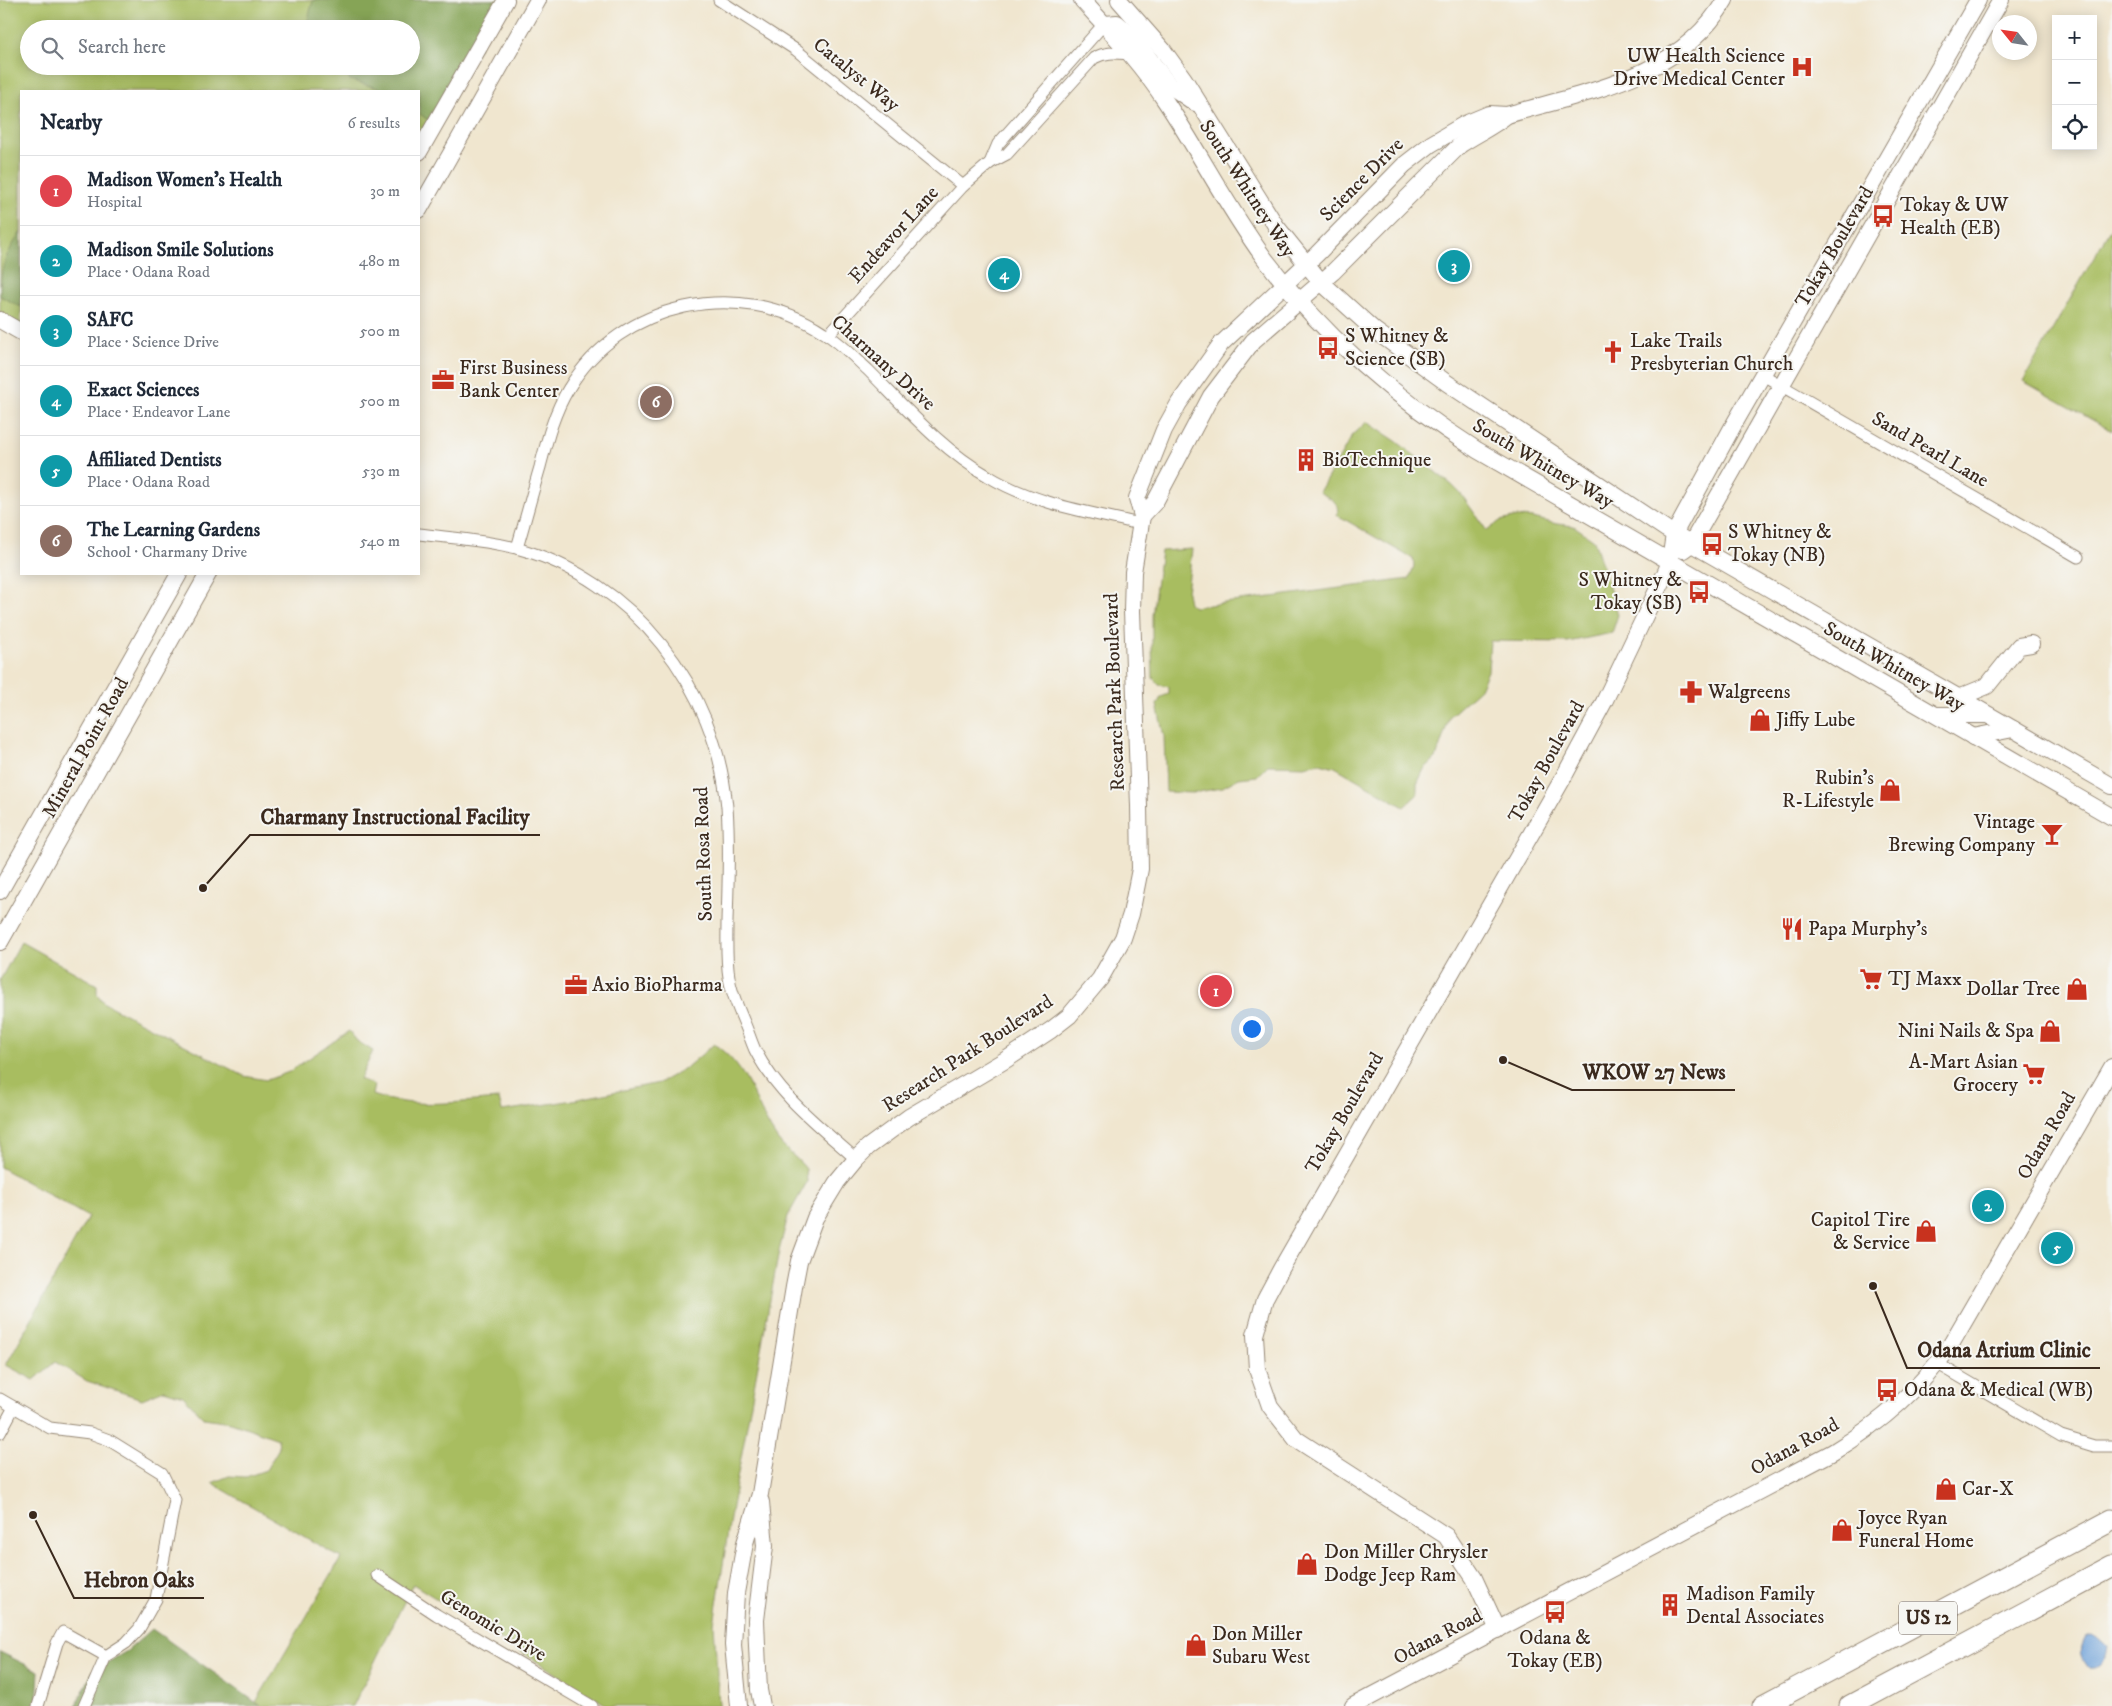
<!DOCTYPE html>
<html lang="en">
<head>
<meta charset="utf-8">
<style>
  :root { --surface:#fff; --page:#f2f2f3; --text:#1f2937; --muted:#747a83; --line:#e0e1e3; --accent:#c8321e }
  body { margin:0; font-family:"IM FELL DW Pica",serif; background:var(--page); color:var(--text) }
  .controls { position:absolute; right:15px; top:15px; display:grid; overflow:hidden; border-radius:0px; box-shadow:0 2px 12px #0003 }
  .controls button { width:45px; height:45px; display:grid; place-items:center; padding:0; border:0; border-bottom:1px solid var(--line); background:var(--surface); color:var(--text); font:25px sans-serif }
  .compass { position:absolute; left:1992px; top:15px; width:45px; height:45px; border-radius:50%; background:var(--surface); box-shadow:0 2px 12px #0003; rotate:300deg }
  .you { position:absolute; left:1251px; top:1028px; width:18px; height:18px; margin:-12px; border:4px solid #fff; border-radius:50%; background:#1a73e8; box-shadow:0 0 0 8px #1a73e833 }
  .badge { display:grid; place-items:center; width:32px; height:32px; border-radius:50%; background:var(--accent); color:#fff; font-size:16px; font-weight:700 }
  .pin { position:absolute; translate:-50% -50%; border:2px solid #fff; box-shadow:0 1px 5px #0006 }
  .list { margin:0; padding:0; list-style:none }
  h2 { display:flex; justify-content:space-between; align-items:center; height:65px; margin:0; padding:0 20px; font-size:21px }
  h2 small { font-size:16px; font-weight:400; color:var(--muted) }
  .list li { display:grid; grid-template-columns:32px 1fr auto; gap:15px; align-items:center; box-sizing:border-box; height:70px; padding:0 20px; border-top:1px solid var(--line) }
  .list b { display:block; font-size:19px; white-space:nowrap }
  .list p { margin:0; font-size:16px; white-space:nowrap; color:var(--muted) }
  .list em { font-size:16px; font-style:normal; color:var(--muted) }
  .icon { flex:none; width:28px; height:28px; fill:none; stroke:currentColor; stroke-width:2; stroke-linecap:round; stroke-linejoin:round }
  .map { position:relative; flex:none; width:2112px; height:1706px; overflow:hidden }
  .search { position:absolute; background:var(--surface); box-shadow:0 2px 12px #0003; left:20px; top:20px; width:400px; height:55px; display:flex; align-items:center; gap:12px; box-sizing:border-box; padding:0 18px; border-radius:28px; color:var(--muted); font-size:19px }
  .panel { position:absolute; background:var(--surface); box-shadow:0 2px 12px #0003; left:20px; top:90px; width:400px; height:485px; border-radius:0px }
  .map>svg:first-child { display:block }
  .green { fill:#a8bd61; stroke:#727440; fill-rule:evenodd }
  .forest { fill:#86a457; stroke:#60673a }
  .water { fill:#6ea1d9; stroke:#54667c }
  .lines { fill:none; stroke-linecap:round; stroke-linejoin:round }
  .street-casing { stroke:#968876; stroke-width:13 }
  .secondary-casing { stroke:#968876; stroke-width:18 }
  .highway-casing { stroke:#968876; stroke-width:23 }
  .street { stroke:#fff; stroke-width:11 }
  .secondary { stroke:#fff; stroke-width:16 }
  .highway { stroke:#fff; stroke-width:21 }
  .labels { text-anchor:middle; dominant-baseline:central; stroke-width:4; stroke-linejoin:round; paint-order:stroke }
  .shield { fill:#f6f6f2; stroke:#73675e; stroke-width:1 }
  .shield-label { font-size:19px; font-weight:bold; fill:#3b2a1e }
  .poi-label { font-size:20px; fill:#3b2a1e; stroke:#f6f6f2; text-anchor:start }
  .street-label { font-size:20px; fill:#3b2a1e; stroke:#f6f6f2 }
  .leader { fill:none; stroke:#3b2a1e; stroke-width:2 }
  .callout-dot { fill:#3b2a1e; stroke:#f6f6f2; stroke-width:2 }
  .callout-label { font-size:21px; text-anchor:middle; font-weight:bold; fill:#3b2a1e; stroke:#f6f6f2; stroke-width:4; stroke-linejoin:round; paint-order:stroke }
</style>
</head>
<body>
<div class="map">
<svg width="2112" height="1706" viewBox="0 0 2112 1706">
  <rect width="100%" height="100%" fill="#f6f6f2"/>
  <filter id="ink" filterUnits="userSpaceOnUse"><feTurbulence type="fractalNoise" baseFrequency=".02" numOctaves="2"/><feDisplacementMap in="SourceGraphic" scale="10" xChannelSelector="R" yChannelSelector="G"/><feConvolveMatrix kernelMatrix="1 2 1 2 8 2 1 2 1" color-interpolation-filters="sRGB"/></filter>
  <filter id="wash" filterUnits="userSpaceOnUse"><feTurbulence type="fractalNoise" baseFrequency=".0096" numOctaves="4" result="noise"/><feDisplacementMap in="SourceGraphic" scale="20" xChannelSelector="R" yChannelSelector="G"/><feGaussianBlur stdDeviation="1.12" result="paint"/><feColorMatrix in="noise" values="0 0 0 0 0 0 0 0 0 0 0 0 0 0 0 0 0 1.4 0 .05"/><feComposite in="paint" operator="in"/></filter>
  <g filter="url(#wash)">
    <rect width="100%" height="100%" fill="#f0e6cf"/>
    <!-- green -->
    <g class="green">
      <path d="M0,0H506L419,152V91H21V332L0,320ZM29,29H411V66H29Z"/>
      <polygon points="2112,226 2112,431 2023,381"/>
      <path d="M1367,422L1396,441L1452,485L1461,494L1487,531L1500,521L1517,517L1533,518L1557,524L1574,526L1594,540L1618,615L1612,633L1568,642L1490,641L1488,671L1480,689L1450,716L1436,758L1424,769L1417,784V795L1404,807L1335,767L1320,763L1304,766L1268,765L1257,776L1239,778L1221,788L1193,793L1166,792L1164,736L1157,705L1161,697L1169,694V687L1159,685L1153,678L1152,647V615L1161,551L1192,549L1187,593L1189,603L1194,607L1409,579L1414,566L1413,559L1337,515C1340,500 1330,499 1319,492L1354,433Z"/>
      <path d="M21,942L97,985V994L104,1003L244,1076L267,1080L289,1072L349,1031L357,1041L373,1051L360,1079L374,1085L372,1095C412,1109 458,1102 499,1099L502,1111L568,1101L659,1083L687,1067L714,1044C751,1070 752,1101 775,1136C783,1149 797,1157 806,1169L807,1182L788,1216L779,1251L731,1512L714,1624L719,1706H608L413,1584L353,1706H261L256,1702L341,1558L212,1483L229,1476L246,1477L266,1470L279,1448L278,1439L231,1422L204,1418L183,1396L164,1390L142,1399L87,1381L55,1362L34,1380L6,1365L88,1217L0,1167V980Z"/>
    </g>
    <!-- forest -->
    <g class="forest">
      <polygon points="313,0 495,0 429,121 419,113 419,91 387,91 350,80 341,66 411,66 411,29 308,29 306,27"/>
      <path d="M21,232V307L0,296C0,266 5,256 21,232Z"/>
      <polygon points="152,1629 261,1706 76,1706 93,1671 127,1651"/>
      <polygon points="0,1652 39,1671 37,1706 0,1706"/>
    </g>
    <!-- water -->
    <path class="water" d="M2090,1636L2096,1637L2107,1647C2106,1657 2101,1669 2089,1667C2080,1656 2079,1649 2086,1637Z"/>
  </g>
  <g filter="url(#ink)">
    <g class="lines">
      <defs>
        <g id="street">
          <polyline points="719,0 796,50 963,186"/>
          <polyline points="990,163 998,144 1104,24"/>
          <path d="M828,335L963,186L990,163L1007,154L1094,58C1107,51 1116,53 1130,54"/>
          <polyline points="1763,375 2078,557"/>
          <path d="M419,534C451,538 485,540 516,548C634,580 716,687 727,807C730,845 728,884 727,922C727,940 726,960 729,977C731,992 738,1008 744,1022C748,1031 751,1041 755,1050C778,1095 819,1126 856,1159"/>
          <path d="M517,548C525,521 532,494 540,467C547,440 554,412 569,388C620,302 740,277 823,332C840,342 854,357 868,370C905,407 942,450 988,476C1034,504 1088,512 1140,524"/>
          <polyline points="1938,1364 2061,1436 2094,1446 2112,1446"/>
          <polyline points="0,1399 50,1428 90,1433 109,1440 162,1473 175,1500 156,1599 139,1629 126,1643 106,1656"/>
          <polyline points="0,1433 14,1407"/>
          <polyline points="377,1575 437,1615 592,1706"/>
          <polyline points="38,1706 57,1643 63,1632 106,1656 84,1706"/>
        </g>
        <g id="secondary">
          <path d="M1082,0C1112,33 1142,65 1166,102C1200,153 1228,209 1265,259C1323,336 1395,398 1477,450L2112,817"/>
          <polyline points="1119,0 1163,50 1184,79 1276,226 1321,282 1374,330 1447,383 1666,529 2112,786"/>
          <polyline points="1105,24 1117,23 1134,38 1169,85 1195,103"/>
          <polyline points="419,152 506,0"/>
          <polyline points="419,210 538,0"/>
          <polyline points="0,320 21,332"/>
          <path d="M1142,516L1155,502L1211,396L1253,341L1333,272L1460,145C1476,134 1493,127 1507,115"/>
          <polyline points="1683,550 1691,544 2001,0"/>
          <polyline points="1958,698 1987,686 2019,646 2031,644"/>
          <polyline points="1937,715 1987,715"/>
          <polyline points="1973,737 2013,729"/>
          <polyline points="0,891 179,574"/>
          <polyline points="0,942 208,574"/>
          <polyline points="761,1502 765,1546 756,1620 757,1645 759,1690 762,1706"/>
          <polyline points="1498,1630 1474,1578 1446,1536 1296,1439 1270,1406 1257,1369 1255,1335 1265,1299 1281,1269 1562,780 1604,702 1663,578 1670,562 1674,534 1733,426 1978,0"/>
          <path d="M739,1706L733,1645L736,1593L745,1543L760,1494L794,1287L799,1261L815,1218L837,1182L856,1159L868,1147L909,1117L1007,1059L1051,1030L1069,1016L1100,979L1123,938L1131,914L1140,869L1139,806L1132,611L1133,572L1142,516L1137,498L1164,430L1179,403L1221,344L1317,254L1404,165L1431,144L1465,124L1489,114L1507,115C1586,92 1680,78 1725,0"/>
          <path d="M1353,1706L1833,1452C1879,1424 1919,1391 1950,1346L2112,1067"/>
        </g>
        <g id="highway">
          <polyline points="1763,1706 2112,1520"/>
          <polyline points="1850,1706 2112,1566"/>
        </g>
      </defs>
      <!-- street casing -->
      <use href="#street" class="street-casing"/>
      <!-- secondary casing -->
      <use href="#secondary" class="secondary-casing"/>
      <!-- highway casing -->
      <use href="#highway" class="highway-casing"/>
      <!-- street -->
      <use href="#street" class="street"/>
      <!-- secondary -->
      <use href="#secondary" class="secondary"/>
      <!-- highway -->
      <use href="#highway" class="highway"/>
    </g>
  </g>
  <!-- icons -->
  <defs>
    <symbol id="hospital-bare" viewBox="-9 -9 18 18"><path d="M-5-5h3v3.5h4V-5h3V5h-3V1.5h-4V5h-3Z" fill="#c8321e" stroke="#f6f6f2" stroke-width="2.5" paint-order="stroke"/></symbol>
    <symbol id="bus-bare" viewBox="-9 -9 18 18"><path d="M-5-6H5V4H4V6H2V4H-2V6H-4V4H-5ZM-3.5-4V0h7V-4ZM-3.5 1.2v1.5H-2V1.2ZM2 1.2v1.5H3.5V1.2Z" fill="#c8321e" stroke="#f6f6f2" stroke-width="2.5" paint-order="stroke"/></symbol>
    <symbol id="church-bare" viewBox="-9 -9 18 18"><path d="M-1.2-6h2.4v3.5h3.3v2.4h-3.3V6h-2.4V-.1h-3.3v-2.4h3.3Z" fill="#c8321e" stroke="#f6f6f2" stroke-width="2.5" paint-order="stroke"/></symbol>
    <symbol id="office-bare" viewBox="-9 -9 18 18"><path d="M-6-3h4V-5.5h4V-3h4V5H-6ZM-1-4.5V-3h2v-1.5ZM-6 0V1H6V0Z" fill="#c8321e" stroke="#f6f6f2" stroke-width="2.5" paint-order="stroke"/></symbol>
    <symbol id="building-bare" viewBox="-9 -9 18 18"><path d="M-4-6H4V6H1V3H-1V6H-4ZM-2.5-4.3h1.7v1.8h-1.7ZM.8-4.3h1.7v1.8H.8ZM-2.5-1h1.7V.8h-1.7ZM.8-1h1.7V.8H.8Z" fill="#c8321e" stroke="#f6f6f2" stroke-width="2.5" paint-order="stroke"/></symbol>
    <symbol id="pharmacy-bare" viewBox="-9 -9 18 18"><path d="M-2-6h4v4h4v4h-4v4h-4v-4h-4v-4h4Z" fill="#c8321e" stroke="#f6f6f2" stroke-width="2.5" paint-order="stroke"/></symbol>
    <symbol id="shop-bare" viewBox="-9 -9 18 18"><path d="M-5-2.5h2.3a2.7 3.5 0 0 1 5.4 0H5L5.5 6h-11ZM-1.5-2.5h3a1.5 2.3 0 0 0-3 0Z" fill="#c8321e" stroke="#f6f6f2" stroke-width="2.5" paint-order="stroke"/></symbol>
    <symbol id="bar-bare" viewBox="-9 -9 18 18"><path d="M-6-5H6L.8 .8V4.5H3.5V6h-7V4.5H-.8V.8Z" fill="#c8321e" stroke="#f6f6f2" stroke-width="2.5" paint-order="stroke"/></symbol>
    <symbol id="restaurant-bare" viewBox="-9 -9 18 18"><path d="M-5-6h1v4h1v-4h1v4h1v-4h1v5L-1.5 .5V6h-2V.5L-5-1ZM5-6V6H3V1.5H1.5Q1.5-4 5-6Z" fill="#c8321e" stroke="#f6f6f2" stroke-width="2.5" paint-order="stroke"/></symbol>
    <symbol id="supermarket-bare" viewBox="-9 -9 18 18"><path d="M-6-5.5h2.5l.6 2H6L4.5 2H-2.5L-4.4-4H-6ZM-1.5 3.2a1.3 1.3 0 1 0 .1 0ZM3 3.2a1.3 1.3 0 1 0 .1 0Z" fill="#c8321e" stroke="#f6f6f2" stroke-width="2.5" paint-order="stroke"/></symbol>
  </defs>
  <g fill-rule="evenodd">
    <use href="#hospital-bare" x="1786" y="51" width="32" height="32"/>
    <use href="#bus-bare" x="1867" y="200" width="32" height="32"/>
    <use href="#bus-bare" x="1312" y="332" width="32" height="32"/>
    <use href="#church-bare" x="1597" y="336" width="32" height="32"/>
    <use href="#office-bare" x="427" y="364" width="32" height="32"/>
    <use href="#building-bare" x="1290" y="444" width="32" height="32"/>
    <use href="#bus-bare" x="1696" y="528" width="32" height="32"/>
    <use href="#bus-bare" x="1683" y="576" width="32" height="32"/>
    <use href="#pharmacy-bare" x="1675" y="676" width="32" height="32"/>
    <use href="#shop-bare" x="1744" y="704" width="32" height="32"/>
    <use href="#shop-bare" x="1874" y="774" width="32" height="32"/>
    <use href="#bar-bare" x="2036" y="818" width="32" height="32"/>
    <use href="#restaurant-bare" x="1776" y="913" width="32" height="32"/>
    <use href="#supermarket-bare" x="1855" y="963" width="32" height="32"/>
    <use href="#office-bare" x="560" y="969" width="32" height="32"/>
    <use href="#shop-bare" x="2061" y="973" width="32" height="32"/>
    <use href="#shop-bare" x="2034" y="1015" width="32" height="32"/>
    <use href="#supermarket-bare" x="2018" y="1058" width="32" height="32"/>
    <use href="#shop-bare" x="1910" y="1215" width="32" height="32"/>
    <use href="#bus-bare" x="1871" y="1374" width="32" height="32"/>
    <use href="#shop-bare" x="1930" y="1473" width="32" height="32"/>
    <use href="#shop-bare" x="1826" y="1514" width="32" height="32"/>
    <use href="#shop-bare" x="1291" y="1548" width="32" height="32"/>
    <use href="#building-bare" x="1654" y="1589" width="32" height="32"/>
    <use href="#bus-bare" x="1539" y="1596" width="32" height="32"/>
    <use href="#shop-bare" x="1180" y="1629" width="32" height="32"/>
  </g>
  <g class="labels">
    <!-- shield labels -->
    <rect class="shield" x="1899" y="1601.5" width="58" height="33" rx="4"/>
    <g class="shield-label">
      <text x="1928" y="1618">US 12</text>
    </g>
    <!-- poi labels -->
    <g class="poi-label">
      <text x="1785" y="56" text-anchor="end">UW Health Science<tspan x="1785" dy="23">Drive Medical Center</tspan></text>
      <text x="1900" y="205">Tokay &amp; UW<tspan x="1900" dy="23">Health (EB)</tspan></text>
      <text x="1345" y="336">S Whitney &amp;<tspan x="1345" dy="23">Science (SB)</tspan></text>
      <text x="1630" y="341">Lake Trails<tspan x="1630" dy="23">Presbyterian Church</tspan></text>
      <text x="459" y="368">First Business<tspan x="459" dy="23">Bank Center</tspan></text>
      <text x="1322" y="460">BioTechnique</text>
      <text x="1728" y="532">S Whitney &amp;<tspan x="1728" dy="23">Tokay (NB)</tspan></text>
      <text x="1682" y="580" text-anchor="end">S Whitney &amp;<tspan x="1682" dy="23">Tokay (SB)</tspan></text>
      <text x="1708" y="692">Walgreens</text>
      <text x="1776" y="720">Jiffy Lube</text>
      <text x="1874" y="778" text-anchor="end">Rubin's<tspan x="1874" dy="23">R-Lifestyle</tspan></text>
      <text x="2035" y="822" text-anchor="end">Vintage<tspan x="2035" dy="23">Brewing Company</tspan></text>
      <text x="1808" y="929">Papa Murphy's</text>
      <text x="1888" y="979">TJ Maxx</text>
      <text x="592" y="985">Axio BioPharma</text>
      <text x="2060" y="989" text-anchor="end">Dollar Tree</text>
      <text x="2034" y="1031" text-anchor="end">Nini Nails &amp; Spa</text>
      <text x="2018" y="1062" text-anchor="end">A-Mart Asian<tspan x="2018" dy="23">Grocery</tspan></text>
      <text x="1910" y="1220" text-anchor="end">Capitol Tire<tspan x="1910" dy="23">&amp; Service</tspan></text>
      <text x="1904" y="1390">Odana &amp; Medical (WB)</text>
      <text x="1962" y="1489">Car-X</text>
      <text x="1858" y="1518">Joyce Ryan<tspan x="1858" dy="23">Funeral Home</tspan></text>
      <text x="1324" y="1552">Don Miller Chrysler<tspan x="1324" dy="23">Dodge Jeep Ram</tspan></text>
      <text x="1686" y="1594">Madison Family<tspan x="1686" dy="23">Dental Associates</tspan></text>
      <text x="1212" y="1634">Don Miller<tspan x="1212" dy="23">Subaru West</tspan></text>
      <text x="1555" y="1638" text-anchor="middle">Odana &amp;<tspan x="1555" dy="23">Tokay (EB)</tspan></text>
    </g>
    <!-- street labels -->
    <g class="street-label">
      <text transform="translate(856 75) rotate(39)">Catalyst Way</text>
      <text transform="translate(1362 180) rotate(-45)">Science Drive</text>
      <text transform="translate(1247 189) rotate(57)">South Whitney Way</text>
      <text transform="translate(894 235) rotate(-48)">Endeavor Lane</text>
      <text transform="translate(1835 247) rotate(-60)">Tokay Boulevard</text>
      <text transform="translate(883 363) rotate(42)">Charmany Drive</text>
      <text transform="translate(1930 450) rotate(30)">Sand Pearl Lane</text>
      <text transform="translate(1543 464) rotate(30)">South Whitney Way</text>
      <text transform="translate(1894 667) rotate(30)">South Whitney Way</text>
      <text transform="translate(1115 692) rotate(-92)">Research Park Boulevard</text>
      <text transform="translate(86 748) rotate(-61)">Mineral Point Road</text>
      <text transform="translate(1547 762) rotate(-61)">Tokay Boulevard</text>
      <text transform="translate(704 854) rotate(-92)">South Rosa Road</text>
      <text transform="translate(968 1054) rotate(-33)">Research Park Boulevard</text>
      <text transform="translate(1345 1113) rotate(-60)">Tokay Boulevard</text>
      <text transform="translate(2047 1136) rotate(-60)">Odana Road</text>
      <text transform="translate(1795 1447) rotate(-29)">Odana Road</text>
      <text transform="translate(493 1626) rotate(31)">Genomic Drive</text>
      <text transform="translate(1438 1637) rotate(-28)">Odana Road</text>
    </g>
  </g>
  <!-- callouts -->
  <path class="leader" d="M203 888L250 835H540M1503 1060L1572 1090H1735M1873 1286L1907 1368H2100M33 1515L74 1598H204"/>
  <g class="callout-dot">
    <circle cx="203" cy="888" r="5"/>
    <circle cx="1503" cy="1060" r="5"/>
    <circle cx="1873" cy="1286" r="5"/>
    <circle cx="33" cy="1515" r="5"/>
  </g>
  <g class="callout-label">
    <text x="395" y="824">Charmany Instructional Facility</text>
    <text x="1654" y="1079">WKOW 27 News</text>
    <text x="2004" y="1357">Odana Atrium Clinic</text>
    <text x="139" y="1587">Hebron Oaks</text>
  </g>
</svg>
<div class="controls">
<button>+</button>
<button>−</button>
<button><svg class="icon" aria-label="locate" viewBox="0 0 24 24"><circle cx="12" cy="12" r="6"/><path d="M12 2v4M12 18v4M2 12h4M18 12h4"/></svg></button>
</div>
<svg class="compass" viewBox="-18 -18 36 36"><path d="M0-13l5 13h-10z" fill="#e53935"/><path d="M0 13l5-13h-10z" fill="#747a83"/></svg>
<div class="you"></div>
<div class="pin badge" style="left:1216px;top:991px;background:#e0444e">1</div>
<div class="pin badge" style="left:1988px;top:1206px;background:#0f9aa8">2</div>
<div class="pin badge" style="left:1454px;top:266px;background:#0f9aa8">3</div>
<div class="pin badge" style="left:1004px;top:274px;background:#0f9aa8">4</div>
<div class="pin badge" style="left:2057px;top:1248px;background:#0f9aa8">5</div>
<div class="pin badge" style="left:656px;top:402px;background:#8d6e63">6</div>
<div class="search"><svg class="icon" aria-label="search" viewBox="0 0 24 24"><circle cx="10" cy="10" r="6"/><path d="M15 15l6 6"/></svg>Search here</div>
<section class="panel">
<h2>Nearby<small>6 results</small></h2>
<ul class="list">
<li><span class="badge" style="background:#e0444e">1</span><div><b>Madison Women's Health</b><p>Hospital</p></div><em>30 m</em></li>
<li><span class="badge" style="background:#0f9aa8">2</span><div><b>Madison Smile Solutions</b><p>Place · Odana Road</p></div><em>480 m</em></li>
<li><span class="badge" style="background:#0f9aa8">3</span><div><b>SAFC</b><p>Place · Science Drive</p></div><em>500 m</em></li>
<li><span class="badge" style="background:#0f9aa8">4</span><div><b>Exact Sciences</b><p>Place · Endeavor Lane</p></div><em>500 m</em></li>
<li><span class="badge" style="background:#0f9aa8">5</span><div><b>Affiliated Dentists</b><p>Place · Odana Road</p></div><em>530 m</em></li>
<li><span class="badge" style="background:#8d6e63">6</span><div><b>The Learning Gardens</b><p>School · Charmany Drive</p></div><em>540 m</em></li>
</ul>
</section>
</div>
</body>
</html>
